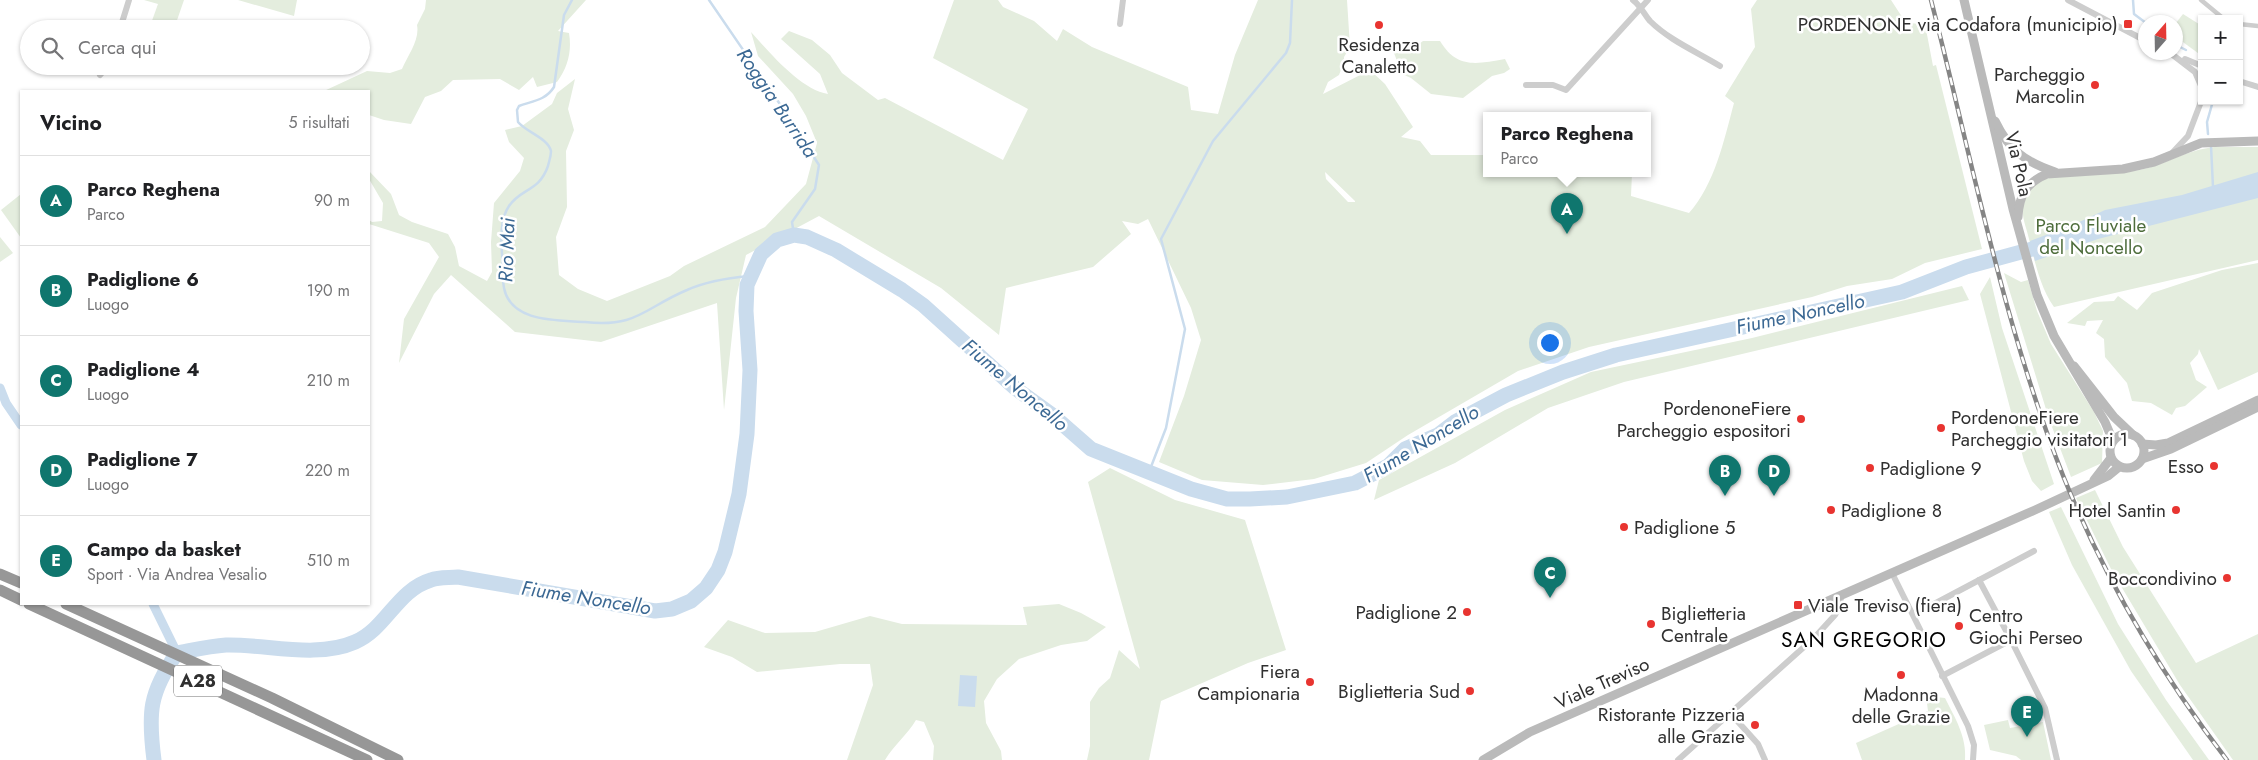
<!DOCTYPE html>
<html lang="it">
<head>
<meta charset="utf-8">
<style>
  :root { --surface:#fff; --page:#f2f2f2; --text:#202124; --muted:#757577; --line:#e0e0e0; --accent:#0f766e }
  body { margin:0; font-family:Jost,sans-serif; background:var(--page); color:var(--text) }
  .controls { position:absolute; right:15px; top:15px; display:grid; overflow:hidden; border-radius:0px; box-shadow:0 1px 4px #0004 }
  .controls button { width:45px; height:45px; display:grid; place-items:center; padding:0; border:0; border-bottom:1px solid var(--line); background:var(--surface); color:var(--text); font:25px sans-serif }
  .compass { position:absolute; left:2138px; top:15px; width:45px; height:45px; border-radius:50%; background:var(--surface); box-shadow:0 1px 4px #0004; rotate:20deg }
  .you { position:absolute; left:1549px; top:342px; width:18px; height:18px; margin:-12px; border:4px solid #fff; border-radius:50%; background:#1a73e8; box-shadow:0 0 0 8px #1a73e833 }
  .badge { display:grid; place-items:center; width:32px; height:32px; border-radius:50%; background:var(--accent); color:#fff; font-size:16px; font-weight:700 }
  .pin { position:absolute; translate:-50% -41px; filter:drop-shadow(0 1px 2px #0008) }
  .pin::after { content:''; position:absolute; top:26px; width:18px; height:15px; background:inherit; clip-path:polygon(0 0,100% 0,50% 100%) }
  .popup { position:absolute; left:1483px; top:112px; width:168px; height:65px; box-sizing:border-box; display:grid; place-content:center; border-radius:0px; background:var(--surface); filter:drop-shadow(0 1px 4px #0005); font-size:16px; white-space:nowrap; color:var(--muted) }
  .popup b { font-size:19px; color:var(--text) }
  .popup::after { content:''; position:absolute; left:50%; top:100%; margin-left:-10px; border:10px solid transparent; border-top-color:var(--surface) }
  .list { margin:0; padding:0; list-style:none }
  h2 { display:flex; justify-content:space-between; align-items:center; height:65px; margin:0; padding:0 20px; font-size:21px }
  h2 small { font-size:16px; font-weight:400; color:var(--muted) }
  .list li { display:grid; grid-template-columns:32px 1fr auto; gap:15px; align-items:center; box-sizing:border-box; height:90px; padding:0 20px; border-top:1px solid var(--line) }
  .list b { display:block; font-size:19px; white-space:nowrap }
  .list p { margin:0; font-size:16px; white-space:nowrap; color:var(--muted) }
  .list em { font-size:16px; font-style:normal; color:var(--muted) }
  .icon { flex:none; width:28px; height:28px; fill:none; stroke:currentColor; stroke-width:2; stroke-linecap:round; stroke-linejoin:round }
  .map { position:relative; flex:none; width:2258px; height:760px; overflow:hidden }
  .search { position:absolute; background:var(--surface); box-shadow:0 1px 4px #0004; left:20px; top:20px; width:350px; height:55px; display:flex; align-items:center; gap:12px; box-sizing:border-box; padding:0 18px; border-radius:28px; color:var(--muted); font-size:19px }
  .panel { position:absolute; background:var(--surface); box-shadow:0 1px 4px #0004; left:20px; top:90px; width:350px; height:515px; border-radius:0px }
  .map>svg:first-child { display:block }
  .green { fill:#e4edde; fill-rule:evenodd }
  .water { fill:#cadced }
  .lines { fill:none; stroke-linecap:round; stroke-linejoin:round }
  .stream { stroke:#cadced; stroke-width:2.5 }
  .canal { stroke:#cadced; stroke-width:9 }
  .river { stroke:#cadced; stroke-width:15 }
  .pedestrian { stroke:#cdcdcd; stroke-width:4.5 }
  .minor { stroke:#cdcdcd; stroke-width:6 }
  .secondary { stroke:#bababa; stroke-width:9 }
  .motorway { stroke:#979797; stroke-width:11 }
  .rail-casing { stroke:#858585; stroke-width:4.5 }
  .rail { stroke:#fff; stroke-width:2.5; stroke-dasharray:8; stroke-linecap:butt }
  .poi-dot { fill:#e83430; stroke:#fff; stroke-width:2 }
  .labels { text-anchor:middle; dominant-baseline:central; stroke-width:5; stroke-linejoin:round; paint-order:stroke }
  .shield { fill:#fff; stroke:#6e6e6e; stroke-width:1 }
  .shield-label { font-size:18px; font-weight:bold; fill:#303030 }
  .poi-label { font-size:19px; fill:#303030; stroke:#fff; text-anchor:end }
  .street-label { font-size:19px; fill:#303030; stroke:#fff }
  .park-label { font-size:19px; fill:#4e6d3c; stroke:#fff }
  .water-label { font-size:20px; font-style:italic; fill:#3c6994; stroke:#fff }
  .quarter-label { font-size:21px; letter-spacing:1px; fill:#000; stroke:#fff }
</style>
</head>
<body>
<div class="map">
<svg width="2258" height="760" viewBox="0 0 2258 760">
  <rect width="100%" height="100%" fill="#fff"/>
  <!-- green -->
  <g class="green">
    <polygon points="144,0 184,0 174,29 149,29 158,4"/>
    <polygon points="238,0 297,0 294,16"/>
    <path d="M426,0H586L558,31L569,33C572,51 568,67 557,82L537,87L533,77L519,90L500,79L453,80L441,91L425,97L411,124L384,120L369,115V91H324L367,71L390,73L402,69C408,55 420,40 417,25L425,9Z"/>
    <path d="M954,0H998L1003,7L1034,21L1057,41L1063,29L1092,47L1188,87L1191,110L1218,114L1235,55L1258,0H1347L1350,47L1344,57V62L1339,75L1328,82L1323,94L1370,70L1385,84L1413,127L1401,137L1420,141L1431,155H1487V173H1632L1631,196L1689,213C1715,184 1724,140 1734,103L1725,96L1755,47L1751,9L1757,0H1891L1906,23L1925,24L1933,66L1936,65L1982,249L1925,263L1892,279L1847,286L1812,297L1589,347L1518,371L1408,435L1366,463L1314,479L1263,485L1202,480L1159,462L1184,396L1201,340L1191,308L1148,219L1138,224L1122,221L1131,234L1093,267L1006,288L999,335L941,288L819,216L746,255L736,298L724,410L717,303L601,342L515,332L451,275L434,294L399,363L404,319L439,257L429,243L369,224V220L372,222L382,221L383,203L369,179V171L391,194L399,215L412,222L448,234L455,247L459,266L487,281L492,272L491,242L494,203L520,171L524,158L509,142L505,130L522,126L552,104L557,93L575,79L568,109L574,130L566,151L567,207L556,237L559,275L578,289L607,301L670,276L684,266L765,227L806,184L817,143L806,116L793,94L758,56L751,32C769,52 801,90 828,94L820,74L781,39L789,31L812,40L830,55L842,73L878,100L885,98L1003,160L1028,109L933,58ZM1325,172L1355,201V202H1348L1326,179Z"/>
    <polygon points="2183,14 2202,26 2202,56 2176,37 2176,23"/>
    <path d="M1423,41H1440C1457,69 1476,64 1505,59L1510,69L1504,73L1492,76L1463,98L1431,94L1411,78L1402,74L1394,53L1414,48Z"/>
    <path d="M2215,147H2258V260L2054,307C2040,287 2035,262 2029,239C2027,229 2022,219 2023,209C2023,198 2030,186 2040,181C2060,172 2113,175 2139,170C2167,165 2184,150 2215,147Z"/>
    <polygon points="21,194 21,238 1,210"/>
    <polygon points="0,237 13,253 0,262"/>
    <polygon points="2258,263 2258,372 2218,390 2199,349 2198,354 2190,363 2196,380 2207,387 2185,406 2176,408 2172,415 2151,403 2132,401 2127,383 2105,357 2104,339 2096,333 2103,320 2087,321 2085,326 2067,323 2094,302 2114,301 2118,296 2137,310 2152,293 2222,270"/>
    <polygon points="2004,273 2021,282 2028,280 2037,311 2051,344 2094,412 2103,431 2102,463 2071,477 2049,419"/>
    <polygon points="1990,277 2002,328 2054,484 2041,491 2032,481 2024,461 1980,294"/>
    <polygon points="1962,286 1969,300 1624,382 1548,408 1455,463 1374,500 1379,480 1505,410 1591,372 1752,338"/>
    <polygon points="1110,468 1175,500 1245,520 1286,650 1248,663 1161,701 1149,760 1087,760 1090,746 1090,702 1099,688 1110,678 1119,650 1140,669 1088,482"/>
    <polygon points="2095,490 2123,547 2196,663 2258,634 2258,760 2233,760 2180,685 2112,571 2076,498"/>
    <polygon points="2061,507 2118,624 2166,700 2209,760 2193,760 2131,671 2072,565 2049,512"/>
    <path d="M1059,604L1081,613L1106,627L1087,641L1061,645L1019,659L997,679L984,701L986,723L1001,751L1002,760H933L934,746L924,722L916,720C907,735 894,745 885,760H847L873,685L870,664H840L757,672L732,657L704,647L728,620L765,633L815,632L870,616L902,624L1027,625L1023,607Z"/>
    <path d="M1926,696L1945,698C1955,718 1967,737 1965,760H1862L1856,743L1928,711Z"/>
    <polygon points="2008,720 2010,728 2043,722 2051,760 2021,760 2016,756 1990,750 1984,725"/>
  </g>
  <!-- water -->
  <g class="water">
    <polygon points="2258,172 2258,198 2098,239 2035,261 2030,241 2075,224 2105,210 2182,195"/>
    <polygon points="960,675 977,676 975,707 958,706"/>
  </g>
  <g class="lines">
    <!-- stream -->
    <g class="stream">
      <path d="M572,0L564,15L554,87C546,100 533,101 519,106L517,110L518,122C526,132 548,138 551,151C551,157 549,161 548,166C539,192 521,188 509,206C500,219 501,239 502,254C503,265 502,277 504,288C511,323 558,320 585,322C637,328 644,308 687,290C707,281 727,278 749,276"/>
      <polyline points="709,0 774,95 819,165 815,189 792,222 794,235"/>
      <polyline points="2133,0 2134,14 2146,23"/>
      <polyline points="2176,45 2186,50"/>
      <polyline points="2208,134 2207,122 2213,101"/>
      <polyline points="2211,146 2213,187"/>
      <polyline points="1149,472 1166,428 1185,329 1161,239 1213,141 1286,53 1290,43 1292,0"/>
    </g>
    <!-- canal -->
    <g class="canal">
      <polyline points="0,388 6,403 21,425"/>
      <polyline points="153,604 177,653"/>
    </g>
    <!-- river -->
    <path class="river" d="M154,760C148,713 149,693 177,653C193,650 210,646 226,645C267,644 316,659 355,642C386,629 397,590 431,580C439,577 449,578 458,577L655,611L672,609L691,601L706,588L718,570L725,552L739,494L747,434L750,370L746,311L747,285L761,254L777,240L794,235L807,237L836,250L902,290L923,305L1015,388L1051,414L1091,449L1191,489L1227,499H1250L1287,497L1355,483L1388,466L1405,449L1438,435L1455,422L1506,395L1563,372L1616,355L1902,292L1966,267L2051,244"/>
    <!-- pedestrian -->
    <g class="pedestrian">
      <polyline points="2201,0 2224,19"/>
      <polyline points="2239,24 2258,26"/>
    </g>
    <!-- minor -->
    <g class="minor">
      <path d="M1633,0C1641,6 1644,14 1650,21C1669,40 1697,52 1720,66"/>
      <polyline points="2068,0 2146,41"/>
      <polyline points="1120,24 1123,0"/>
      <polyline points="120,29 129,0"/>
      <polyline points="2169,52 2195,72 2202,88"/>
      <polyline points="2185,59 2202,66"/>
      <polyline points="100,75 108,66"/>
      <polyline points="2239,81 2258,87"/>
      <polyline points="1526,85 1553,85 1566,90 1648,0"/>
      <polyline points="2173,152 2188,136 2202,99"/>
      <polyline points="1892,573 1968,726 1974,745 1973,760"/>
      <polyline points="1979,580 2011,640"/>
      <polyline points="1934,604 2034,551"/>
      <polyline points="1942,676 2011,640 2045,708 2057,760"/>
      <polyline points="1731,714 1758,744 1765,760"/>
      <polyline points="1678,760 1814,638 1835,615 1840,606 1841,597"/>
    </g>
    <!-- secondary -->
    <g class="secondary">
      <polyline points="1964,0 2013,209 2037,295 2054,336 2105,422 2113,441"/>
      <path d="M1995,121C2009,150 2025,162 2055,172"/>
      <path d="M2018,217C2019,195 2027,182 2047,174L2123,169L2154,162L2201,143L2258,141"/>
      <polyline points="2074,366 2114,417 2133,435"/>
      <circle cx="2127" cy="451" r="17"/>
      <polyline points="2142,444 2156,445 2168,443 2258,400"/>
      <polyline points="2142,459 2171,449 2258,407"/>
      <polyline points="2094,480 2111,458"/>
      <polyline points="1483,760 1530,732 2035,510 2108,476 2119,467"/>
    </g>
    <!-- motorway -->
    <g class="motorway">
      <polyline points="0,574 21,583"/>
      <polyline points="0,590 21,600"/>
      <polyline points="29,604 367,760"/>
      <polyline points="66,604 272,698 398,760"/>
    </g>
    <defs>
      <path id="rail" d="M1931,0C1972,159 2003,325 2064,478C2105,579 2161,674 2227,760"/>
    </defs>
    <!-- rail casing -->
    <use href="#rail" class="rail-casing"/>
    <!-- rail -->
    <use href="#rail" class="rail"/>
  </g>
  <!-- markers -->
  <g class="poi-dot">
    <rect x="2123" y="19" width="10" height="10" rx="2.5"/>
    <circle cx="1379" cy="25" r="5"/>
    <circle cx="2095" cy="85" r="5"/>
    <circle cx="1801" cy="419" r="5"/>
    <circle cx="1941" cy="428" r="5"/>
    <circle cx="2214" cy="466" r="5"/>
    <circle cx="1870" cy="468" r="5"/>
    <circle cx="1831" cy="510" r="5"/>
    <circle cx="2176" cy="510" r="5"/>
    <circle cx="1624" cy="527" r="5"/>
    <circle cx="2227" cy="578" r="5"/>
    <rect x="1793" y="600" width="10" height="10" rx="2.5"/>
    <circle cx="1467" cy="612" r="5"/>
    <circle cx="1651" cy="624" r="5"/>
    <circle cx="1959" cy="626" r="5"/>
    <circle cx="1901" cy="675" r="5"/>
    <circle cx="1310" cy="682" r="5"/>
    <circle cx="1470" cy="691" r="5"/>
    <circle cx="1755" cy="725" r="5"/>
  </g>
  <g class="labels">
    <!-- shield labels -->
    <rect class="shield" x="174" y="665.5" width="48" height="31" rx="4"/>
    <g class="shield-label">
      <text x="198" y="681">A28</text>
    </g>
    <!-- poi labels -->
    <g class="poi-label">
      <text x="2118" y="24">PORDENONE via Codafora (municipio)</text>
      <text x="1379" y="44" text-anchor="middle">Residenza<tspan x="1379" dy="22">Canaletto</tspan></text>
      <text x="2085" y="74">Parcheggio<tspan x="2085" dy="22">Marcolin</tspan></text>
      <text x="1791" y="408">PordenoneFiere<tspan x="1791" dy="22">Parcheggio espositori</tspan></text>
      <text x="1951" y="417" text-anchor="start">PordenoneFiere<tspan x="1951" dy="22">Parcheggio visitatori 1</tspan></text>
      <text x="2204" y="466">Esso</text>
      <text x="1880" y="468" text-anchor="start">Padiglione 9</text>
      <text x="1841" y="510" text-anchor="start">Padiglione 8</text>
      <text x="2166" y="510">Hotel Santin</text>
      <text x="1634" y="527" text-anchor="start">Padiglione 5</text>
      <text x="2217" y="578">Boccondivino</text>
      <text x="1808" y="605" text-anchor="start">Viale Treviso (fiera)</text>
      <text x="1457" y="612">Padiglione 2</text>
      <text x="1661" y="613" text-anchor="start">Biglietteria<tspan x="1661" dy="22">Centrale</tspan></text>
      <text x="1969" y="615" text-anchor="start">Centro<tspan x="1969" dy="22">Giochi Perseo</tspan></text>
      <text x="1300" y="671">Fiera<tspan x="1300" dy="22">Campionaria</tspan></text>
      <text x="1460" y="691">Biglietteria Sud</text>
      <text x="1901" y="694" text-anchor="middle">Madonna<tspan x="1901" dy="22">delle Grazie</tspan></text>
      <text x="1745" y="714">Ristorante Pizzeria<tspan x="1745" dy="22">alle Grazie</tspan></text>
    </g>
    <!-- street labels -->
    <g class="street-label">
      <text transform="translate(2019 164) rotate(77)">Via Pola</text>
      <text transform="translate(1602 683) rotate(-24)">Viale Treviso</text>
    </g>
    <!-- park labels -->
    <g class="park-label">
      <text x="2091" y="225">Parco Fluviale<tspan x="2091" dy="22">del Noncello</tspan></text>
    </g>
    <!-- water labels -->
    <g class="water-label">
      <text transform="translate(777 103) rotate(56)">Roggia Burrida</text>
      <text transform="translate(507 250) rotate(-88)">Rio Mai</text>
      <text transform="translate(1800 314) rotate(-12)">Fiume Noncello</text>
      <text transform="translate(1015 385) rotate(40)">Fiume Noncello</text>
      <text transform="translate(1421 444) rotate(-31)">Fiume Noncello</text>
      <text transform="translate(586 598) rotate(9)">Fiume Noncello</text>
    </g>
    <!-- quarter labels -->
    <g class="quarter-label">
      <text x="1864" y="640">SAN GREGORIO</text>
    </g>
  </g>
</svg>
<div class="controls">
<button>+</button>
<button>−</button>
</div>
<svg class="compass" viewBox="-18 -18 36 36"><path d="M0-13l5 13h-10z" fill="#e53935"/><path d="M0 13l5-13h-10z" fill="#757577"/></svg>
<div class="you"></div>
<div class="pin badge" style="left:1567px;top:234px">A</div>
<div class="popup"><b>Parco Reghena</b>Parco</div>
<div class="pin badge" style="left:1725px;top:496px">B</div>
<div class="pin badge" style="left:1550px;top:598px">C</div>
<div class="pin badge" style="left:1774px;top:496px">D</div>
<div class="pin badge" style="left:2027px;top:737px">E</div>
<div class="search"><svg class="icon" aria-label="search" viewBox="0 0 24 24"><circle cx="10" cy="10" r="6"/><path d="M15 15l6 6"/></svg>Cerca qui</div>
<section class="panel">
<h2>Vicino<small>5 risultati</small></h2>
<ul class="list">
<li><span class="badge">A</span><div><b>Parco Reghena</b><p>Parco</p></div><em>90 m</em></li>
<li><span class="badge">B</span><div><b>Padiglione 6</b><p>Luogo</p></div><em>190 m</em></li>
<li><span class="badge">C</span><div><b>Padiglione 4</b><p>Luogo</p></div><em>210 m</em></li>
<li><span class="badge">D</span><div><b>Padiglione 7</b><p>Luogo</p></div><em>220 m</em></li>
<li><span class="badge">E</span><div><b>Campo da basket</b><p>Sport · Via Andrea Vesalio</p></div><em>510 m</em></li>
</ul>
</section>
</div>
</body>
</html>
